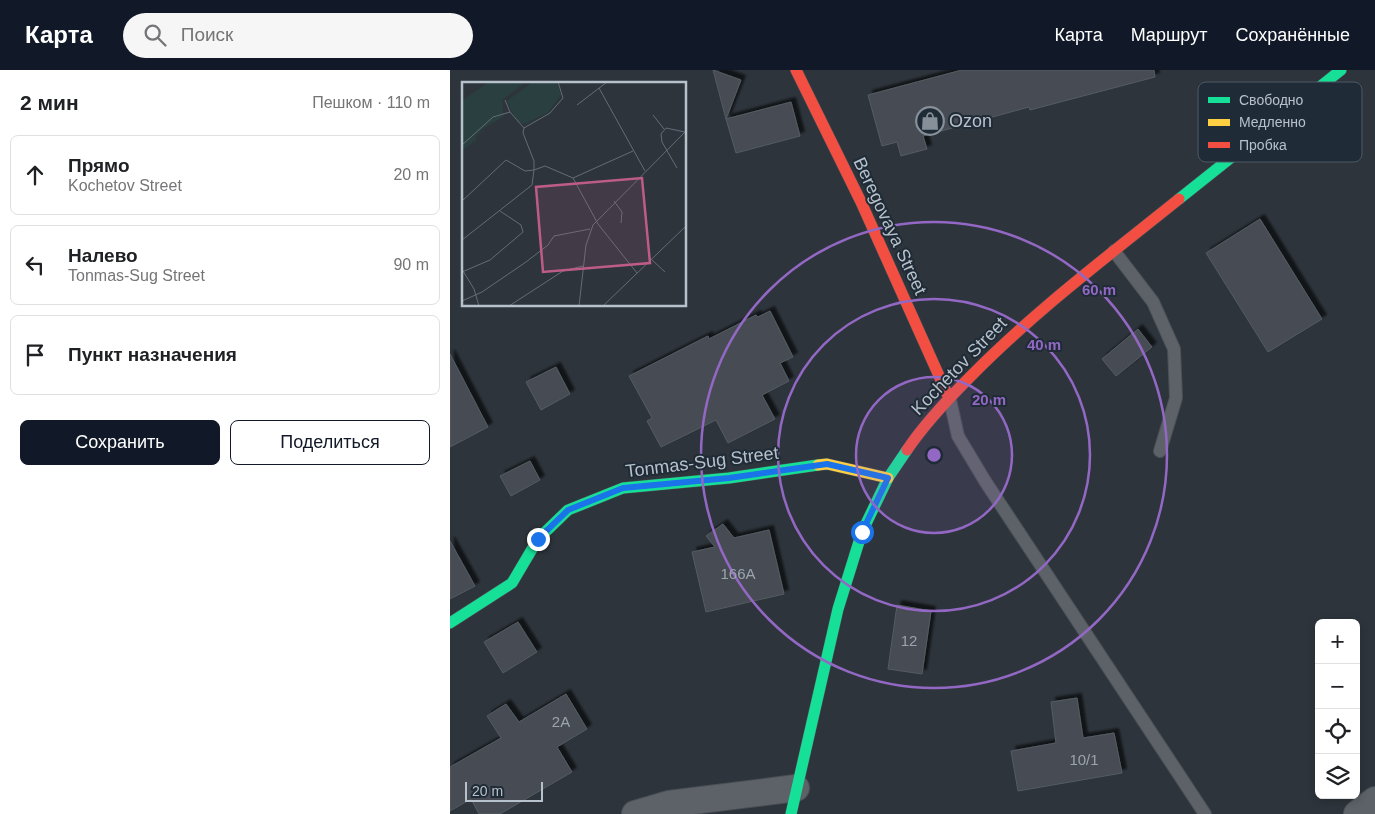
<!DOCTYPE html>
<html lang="ru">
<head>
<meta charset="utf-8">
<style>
  :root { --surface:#fff; --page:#f6f6f6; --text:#202124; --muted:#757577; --line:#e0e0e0; --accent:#111827 }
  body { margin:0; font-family:Helvetica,sans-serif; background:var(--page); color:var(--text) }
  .controls { position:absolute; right:15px; bottom:15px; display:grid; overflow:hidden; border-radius:8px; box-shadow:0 2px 8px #0003 }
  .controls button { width:45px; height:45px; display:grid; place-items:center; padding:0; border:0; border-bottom:1px solid var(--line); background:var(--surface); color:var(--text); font:25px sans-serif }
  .scale { position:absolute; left:15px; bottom:12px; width:78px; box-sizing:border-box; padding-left:5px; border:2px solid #b7c1cb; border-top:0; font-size:14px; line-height:18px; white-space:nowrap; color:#b7c1cb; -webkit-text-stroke:4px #1f2b36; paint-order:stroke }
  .stop { position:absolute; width:15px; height:15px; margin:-11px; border:4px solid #1a73e8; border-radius:50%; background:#fff }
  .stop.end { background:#1a73e8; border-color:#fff; box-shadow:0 1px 5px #0008 }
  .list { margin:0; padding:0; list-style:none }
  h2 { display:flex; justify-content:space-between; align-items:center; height:65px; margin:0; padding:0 20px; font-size:21px }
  h2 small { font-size:16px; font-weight:400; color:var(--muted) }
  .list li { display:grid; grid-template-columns:32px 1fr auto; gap:15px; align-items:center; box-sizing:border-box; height:80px; margin:0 10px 10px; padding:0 10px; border:1px solid var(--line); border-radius:8px }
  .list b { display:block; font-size:19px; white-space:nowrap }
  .list p { margin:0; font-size:16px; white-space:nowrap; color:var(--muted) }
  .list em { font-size:16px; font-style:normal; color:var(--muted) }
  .actions { display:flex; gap:10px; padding:15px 20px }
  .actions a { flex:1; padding:11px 0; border:1px solid var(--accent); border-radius:8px; text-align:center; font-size:18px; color:var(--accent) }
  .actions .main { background:var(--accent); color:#fff }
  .icon { flex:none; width:28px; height:28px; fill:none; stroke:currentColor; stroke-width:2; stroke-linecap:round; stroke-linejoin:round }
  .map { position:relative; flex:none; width:925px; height:744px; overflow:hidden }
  header { display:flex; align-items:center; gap:30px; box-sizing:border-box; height:70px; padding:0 25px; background:var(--accent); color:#fff }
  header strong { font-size:24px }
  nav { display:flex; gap:28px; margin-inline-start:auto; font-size:18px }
  .search { width:350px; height:45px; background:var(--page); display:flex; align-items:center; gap:12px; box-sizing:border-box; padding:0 18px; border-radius:28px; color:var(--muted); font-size:19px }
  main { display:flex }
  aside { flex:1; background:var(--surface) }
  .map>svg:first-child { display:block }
  .building { fill:#464c52; stroke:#545c63; filter:url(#shadow) }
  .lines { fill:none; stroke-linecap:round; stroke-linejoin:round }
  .lane-casing { stroke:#4a5055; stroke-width:14 }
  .street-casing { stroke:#4a5055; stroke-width:28 }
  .fast-casing { stroke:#4a5055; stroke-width:12 }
  .slow-casing { stroke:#4a5055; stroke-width:12 }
  .jam-casing { stroke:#4a5055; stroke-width:12 }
  .lane { stroke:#5d6268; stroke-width:12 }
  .street { stroke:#5d6268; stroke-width:26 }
  .fast { stroke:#16e098; stroke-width:11 }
  .slow { stroke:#ffcf43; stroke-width:11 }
  .jam { stroke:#f24e42; stroke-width:11 }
  .route { stroke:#1a73e8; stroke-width:6 }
  .ring { fill:none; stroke:#9368c4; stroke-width:2.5 }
  .labels { text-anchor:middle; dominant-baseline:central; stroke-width:4; stroke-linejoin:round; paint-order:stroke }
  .number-label { font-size:15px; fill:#9ba4ad }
  .poi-label { font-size:18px; fill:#b7c1cb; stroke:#1f2b36; text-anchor:start }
  .street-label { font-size:18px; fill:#b7c1cb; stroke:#1f2b36 }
  .inset-road { fill:none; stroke:#646c75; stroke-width:1 }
  .view { fill:#be5c88; fill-opacity:0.15; stroke:#be5c88; stroke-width:2.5 }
  .inset-edge { fill:none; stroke:#b7c1cb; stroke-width:2.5 }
  .key { fill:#1f2b36; stroke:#4d5863; stroke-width:1 }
  .key-label { font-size:14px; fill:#b7c1cb }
  .centre { fill:#9368c4; stroke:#1f2b36; stroke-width:2.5 }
  .ring-label { font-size:15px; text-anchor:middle; font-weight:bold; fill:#9368c4; stroke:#1f2b36; stroke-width:4; stroke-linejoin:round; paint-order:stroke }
</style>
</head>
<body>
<header>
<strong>Карта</strong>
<div class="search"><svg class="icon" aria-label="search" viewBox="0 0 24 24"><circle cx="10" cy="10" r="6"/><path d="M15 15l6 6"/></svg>Поиск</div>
<nav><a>Карта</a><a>Маршрут</a><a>Сохранённые</a></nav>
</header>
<main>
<aside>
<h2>2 мин<small>Пешком · 110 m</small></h2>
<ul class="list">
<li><svg class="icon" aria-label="ahead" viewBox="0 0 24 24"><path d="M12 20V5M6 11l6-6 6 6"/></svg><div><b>Прямо</b><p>Kochetov Street</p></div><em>20 m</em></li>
<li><svg class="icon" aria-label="left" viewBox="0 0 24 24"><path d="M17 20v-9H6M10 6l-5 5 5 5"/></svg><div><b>Налево</b><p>Tonmas-Sug Street</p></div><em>90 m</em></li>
<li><svg class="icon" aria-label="arrive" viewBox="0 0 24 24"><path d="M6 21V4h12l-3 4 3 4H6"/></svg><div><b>Пункт назначения</b></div></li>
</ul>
<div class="actions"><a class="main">Сохранить</a><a>Поделиться</a></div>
</aside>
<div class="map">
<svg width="925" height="744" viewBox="0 0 925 744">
  <defs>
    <filter id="shadow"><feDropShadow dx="4.5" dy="-4.5" stdDeviation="1" flood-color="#0009"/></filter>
  </defs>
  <rect width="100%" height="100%" fill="#2d343b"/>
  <!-- building -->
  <g class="building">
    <polygon points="263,0 291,10 276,49"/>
    <polygon points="512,0 704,0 705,7 580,40 579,37 473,66 477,79 451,86 447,72 432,76 418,25"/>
    <polygon points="341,32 350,66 286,83 276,49"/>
    <polygon points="810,149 872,249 818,282 756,183"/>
    <polygon points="320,241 343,287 330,293 339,311 312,325 325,349 278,373 266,350 211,377 197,351 202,348 179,306 258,266 259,269 306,245 308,247"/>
    <polygon points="688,259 702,277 666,306 652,289"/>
    <polygon points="0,284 38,357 0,377"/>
    <polygon points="106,297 120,324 91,340 76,312"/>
    <polygon points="80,391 90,410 61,426 50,406"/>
    <polygon points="273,454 284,468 319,460 334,524 256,542 242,482 265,477 256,466"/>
    <polygon points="0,471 25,516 0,529"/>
    <polygon points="447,535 481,541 472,604 438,599"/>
    <polygon points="68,552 87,582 53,603 34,572"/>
    <polygon points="116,624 137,659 107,677 122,702 50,744 29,744 21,729 0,741 0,697 51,668 37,646 56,634 69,652"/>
    <polygon points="627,628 633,668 664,663 672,703 568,721 561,681 606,673 601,632"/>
  </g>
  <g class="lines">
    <defs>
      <g id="lane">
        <polyline points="664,181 703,232 724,279 726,328 710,381"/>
        <polyline points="500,330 508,366 535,411 755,744"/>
      </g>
      <g id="street">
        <polyline points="185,744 219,734 346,718"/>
        <polyline points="907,744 925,730"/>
      </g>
      <g id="fast">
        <polyline points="729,129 891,0"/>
        <polyline points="0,553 62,513 88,469 118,440 173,418 279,408 368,395"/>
        <polyline points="341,744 388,539 412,462 438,408 457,380"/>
      </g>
      <polyline id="slow" points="368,395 377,394 438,408"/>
      <g id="jam">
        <polyline points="346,0 411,132 499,328"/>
        <path d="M457,380C475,353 498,329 521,306C585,241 658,186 729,129"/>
      </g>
    </defs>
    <!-- lane casing -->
    <use href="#lane" class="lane-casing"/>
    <!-- street casing -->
    <use href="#street" class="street-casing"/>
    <!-- fast casing -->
    <use href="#fast" class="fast-casing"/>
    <!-- slow casing -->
    <use href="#slow" class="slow-casing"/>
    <!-- jam casing -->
    <use href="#jam" class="jam-casing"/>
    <!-- lane -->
    <use href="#lane" class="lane"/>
    <!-- street -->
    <use href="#street" class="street"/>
    <!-- fast -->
    <use href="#fast" class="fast"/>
    <!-- slow -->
    <use href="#slow" class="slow"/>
    <!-- jam -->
    <use href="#jam" class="jam"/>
  </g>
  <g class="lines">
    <!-- route -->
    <polyline class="route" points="88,469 118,440 173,418 279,408 377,394 438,408 412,462"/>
  </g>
  <!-- distance rings -->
  <circle cx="484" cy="385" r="78" fill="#9368c4" fill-opacity=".12"/>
  <g class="ring">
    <circle cx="484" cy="385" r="78"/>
    <circle cx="484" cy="385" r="156"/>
    <circle cx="484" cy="385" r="233"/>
  </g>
  <!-- icons -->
  <defs>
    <symbol id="shop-ring" viewBox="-11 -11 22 22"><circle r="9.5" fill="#1f2b36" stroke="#879099" stroke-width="1.5"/><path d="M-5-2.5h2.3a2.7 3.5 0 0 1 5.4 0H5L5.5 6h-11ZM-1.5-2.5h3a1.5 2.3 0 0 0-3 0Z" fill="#879099"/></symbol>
  </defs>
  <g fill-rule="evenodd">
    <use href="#shop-ring" x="464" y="35" width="32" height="32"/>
  </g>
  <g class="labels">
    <!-- number labels -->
    <g class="number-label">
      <text x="288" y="503">166А</text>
      <text x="459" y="570">12</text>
      <text x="111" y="651">2А</text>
      <text x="634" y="689">10/1</text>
    </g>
    <!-- poi labels -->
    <g class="poi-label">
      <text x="499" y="51">Ozon</text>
    </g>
    <!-- street labels -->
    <g class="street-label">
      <text transform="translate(440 156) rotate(65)">Beregovaya Street</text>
      <text transform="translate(509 296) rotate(-46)">Kochetov Street</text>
      <text transform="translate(252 392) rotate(-7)">Tonmas-Sug Street</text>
    </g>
  </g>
  <!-- overview -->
  <g transform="translate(12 12)">
    <rect width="224" height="224" fill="#2d343b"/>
    <path d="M27,0H64L40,18L42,34L22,46L13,55L15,58L0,68V19ZM71,0H94L99,13L86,30L62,42L55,39L45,19Z" fill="#2a4040"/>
    <path class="inset-road" d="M137,6L183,89M115,23L145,0M48,30L62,46L88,31L101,16L96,0M191,33L202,47M0,63L31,35L48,30L43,18M215,86L200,60L199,52L204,46L223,50M111,96L171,69M0,119L44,78L63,89L72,88V79L61,51L62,46M152,119L160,130L159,141M0,158L70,103L72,88L83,84L111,96L136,142L175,191M189,177L203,190M1,189L12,207L17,224M0,190L28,178L61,150L59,143L38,129M0,219L20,210L64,180L86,163L92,154L128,147M47,224L101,189L121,184M117,224L124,163L131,143L224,49M141,224L224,144"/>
    <path class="view" d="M180,96L188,181L81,190L74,105Z"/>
    <rect width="224" height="224" class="inset-edge"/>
  </g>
  <!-- legend -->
  <rect x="748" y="12" width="164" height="80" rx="8" class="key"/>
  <rect x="758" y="27" width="22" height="6" fill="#16e098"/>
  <rect x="758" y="49" width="22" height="7" fill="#ffcf43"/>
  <rect x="758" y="72" width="22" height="6" fill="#f24e42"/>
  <g class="key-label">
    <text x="789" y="35">Свободно</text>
    <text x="789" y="57">Медленно</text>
    <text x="789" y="80">Пробка</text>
  </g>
  <circle cx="484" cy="385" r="8" class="centre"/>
  <g class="ring-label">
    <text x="649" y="225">60 m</text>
    <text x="594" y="280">40 m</text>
    <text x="539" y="335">20 m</text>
  </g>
</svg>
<div class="controls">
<button>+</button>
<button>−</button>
<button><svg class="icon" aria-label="locate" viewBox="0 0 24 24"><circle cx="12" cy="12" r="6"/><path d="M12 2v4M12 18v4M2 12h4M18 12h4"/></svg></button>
<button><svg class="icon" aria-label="layers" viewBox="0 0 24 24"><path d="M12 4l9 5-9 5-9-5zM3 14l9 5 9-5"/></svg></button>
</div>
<div class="scale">20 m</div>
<div class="stop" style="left:412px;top:462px"></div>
<div class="stop end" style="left:88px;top:469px"></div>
</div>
</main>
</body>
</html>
